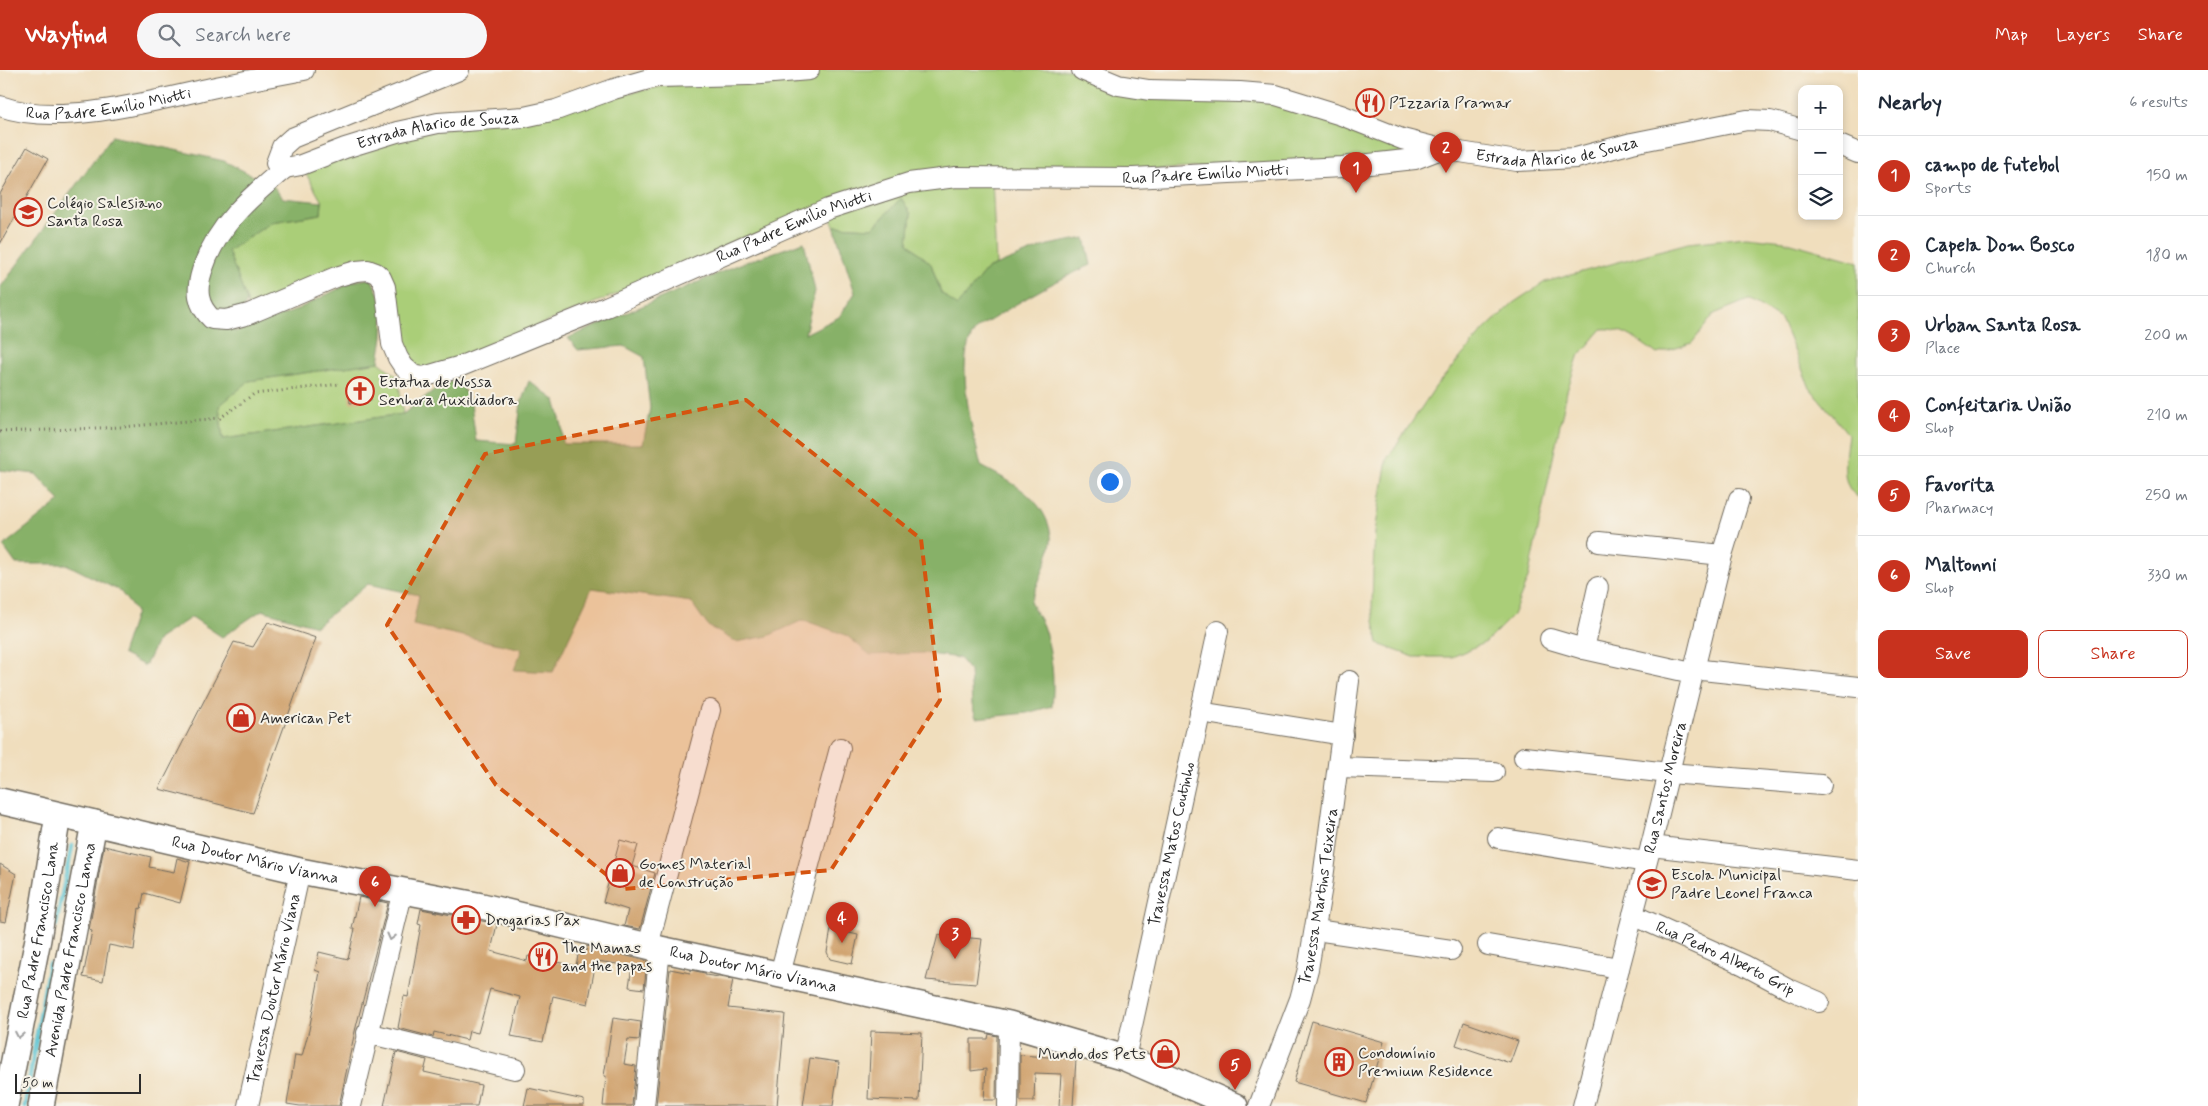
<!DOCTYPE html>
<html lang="en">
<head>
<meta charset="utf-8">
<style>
  :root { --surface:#fff; --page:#f6f6f7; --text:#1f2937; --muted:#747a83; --line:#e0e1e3; --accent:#c8321e }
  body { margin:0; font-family:Mynerve,sans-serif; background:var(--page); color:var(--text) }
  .controls { position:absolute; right:15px; top:15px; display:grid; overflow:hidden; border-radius:10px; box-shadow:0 2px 8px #0003 }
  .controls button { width:45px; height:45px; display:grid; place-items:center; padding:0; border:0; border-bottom:1px solid var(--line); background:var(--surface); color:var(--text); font:25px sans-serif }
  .scale { position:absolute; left:15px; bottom:12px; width:126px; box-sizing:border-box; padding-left:5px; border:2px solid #2b2b2b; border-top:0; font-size:14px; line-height:18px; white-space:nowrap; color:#2b2b2b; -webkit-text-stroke:4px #f7f3e8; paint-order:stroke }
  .you { position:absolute; left:1109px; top:411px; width:18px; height:18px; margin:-12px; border:4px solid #fff; border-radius:50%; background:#1a73e8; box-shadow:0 0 0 8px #1a73e833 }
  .badge { display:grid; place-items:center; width:32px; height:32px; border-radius:50%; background:var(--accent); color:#fff; font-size:16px; font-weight:700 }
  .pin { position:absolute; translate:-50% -41px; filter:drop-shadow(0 1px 2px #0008) }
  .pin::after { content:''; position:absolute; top:26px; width:18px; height:15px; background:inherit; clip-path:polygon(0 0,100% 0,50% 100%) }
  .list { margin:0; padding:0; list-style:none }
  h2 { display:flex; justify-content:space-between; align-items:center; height:65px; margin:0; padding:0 20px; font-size:21px }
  h2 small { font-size:16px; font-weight:400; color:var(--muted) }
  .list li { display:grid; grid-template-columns:32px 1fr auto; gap:15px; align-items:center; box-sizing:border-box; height:80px; padding:0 20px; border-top:1px solid var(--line) }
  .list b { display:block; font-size:19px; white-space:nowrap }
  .list p { margin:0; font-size:16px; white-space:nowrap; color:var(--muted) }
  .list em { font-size:16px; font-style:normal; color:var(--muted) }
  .actions { display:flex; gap:10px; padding:15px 20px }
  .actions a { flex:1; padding:11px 0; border:1px solid var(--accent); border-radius:10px; text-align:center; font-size:18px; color:var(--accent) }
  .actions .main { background:var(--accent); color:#fff }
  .icon { flex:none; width:28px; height:28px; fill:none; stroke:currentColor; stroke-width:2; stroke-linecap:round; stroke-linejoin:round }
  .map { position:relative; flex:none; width:1858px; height:1036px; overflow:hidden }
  header { display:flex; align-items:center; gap:30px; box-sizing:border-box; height:70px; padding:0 25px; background:var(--accent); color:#fff }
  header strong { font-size:24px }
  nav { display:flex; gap:28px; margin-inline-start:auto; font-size:18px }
  .search { width:350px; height:45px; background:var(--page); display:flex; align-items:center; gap:12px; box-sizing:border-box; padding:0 18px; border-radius:28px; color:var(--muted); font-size:19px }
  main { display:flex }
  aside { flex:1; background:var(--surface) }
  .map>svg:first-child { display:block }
  .green { fill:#aace78; stroke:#6a7c52 }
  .forest { fill:#87b168; stroke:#596e4a }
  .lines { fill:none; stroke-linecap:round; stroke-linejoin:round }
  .stream { stroke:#58c3d3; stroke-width:5 }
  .building { fill:#d1a572 }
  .minor-casing { stroke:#706a5e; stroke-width:22 }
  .major-casing { stroke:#706a5e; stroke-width:28 }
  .path { stroke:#706a5e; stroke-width:3; stroke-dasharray:1 4; stroke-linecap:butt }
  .minor { stroke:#fff; stroke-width:20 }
  .major { stroke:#fff; stroke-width:25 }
  .oneway { stroke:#a0a0a0 }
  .marked { fill:#d5540f; fill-opacity:0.2; stroke:#d5540f; stroke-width:4; stroke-dasharray:10 6; stroke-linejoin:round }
  .labels { text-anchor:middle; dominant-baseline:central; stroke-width:4; stroke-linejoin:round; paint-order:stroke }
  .street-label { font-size:16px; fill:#2b2b2b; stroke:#f7f3e8 }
  .poi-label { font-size:16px; fill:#2b2b2b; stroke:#f7f3e8; text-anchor:start }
</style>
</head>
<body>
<header>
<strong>Wayfind</strong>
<div class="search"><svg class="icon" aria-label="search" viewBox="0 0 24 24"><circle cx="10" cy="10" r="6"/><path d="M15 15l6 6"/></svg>Search here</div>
<nav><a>Map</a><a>Layers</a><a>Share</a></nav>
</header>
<main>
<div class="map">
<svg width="1858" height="1036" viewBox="0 0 1858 1036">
  <rect width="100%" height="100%" fill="#f7f3e8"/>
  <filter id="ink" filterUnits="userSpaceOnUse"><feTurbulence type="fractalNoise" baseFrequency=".02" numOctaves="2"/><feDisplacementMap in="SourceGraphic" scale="10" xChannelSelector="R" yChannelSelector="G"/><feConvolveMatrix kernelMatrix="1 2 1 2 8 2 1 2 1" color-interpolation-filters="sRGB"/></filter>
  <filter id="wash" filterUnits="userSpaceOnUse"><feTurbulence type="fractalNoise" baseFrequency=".0096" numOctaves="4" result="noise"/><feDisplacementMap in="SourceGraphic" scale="20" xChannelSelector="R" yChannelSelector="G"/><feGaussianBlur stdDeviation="1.12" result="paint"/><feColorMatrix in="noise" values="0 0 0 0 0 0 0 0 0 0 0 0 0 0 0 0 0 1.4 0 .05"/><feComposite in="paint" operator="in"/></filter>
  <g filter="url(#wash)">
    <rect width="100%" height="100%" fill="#f0debd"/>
    <!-- green -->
    <g class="green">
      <polygon points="748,0 1082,0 1118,15 1240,22 1402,69 1415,89 992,106 996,195 987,199 957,237 941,223 931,194 908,173 911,144 901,128 873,158 834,156 828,140 413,305 376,203 249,244 247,231 227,181 272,152 321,144 322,132 301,95 345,78"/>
      <path d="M1746,167L1784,171L1858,192V427C1838,415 1846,384 1848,364L1810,318L1781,249L1748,230L1714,244L1692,273L1657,284C1640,272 1623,257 1602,259L1578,287L1567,321L1528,508L1513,545L1486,572L1452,587H1414L1378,574L1372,539L1373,501L1375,462L1387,389L1436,316L1485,259L1513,233L1545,212L1688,173Z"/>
      <polygon points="379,292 398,307 403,344 223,369 219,336 248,311"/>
    </g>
    <!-- forest -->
    <path class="forest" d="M112,66L224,91L273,116L283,128L322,132L321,144L272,152L228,181L247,231L234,262L292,242L352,212L371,208L384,235L383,266L379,292L249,311L219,336L223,369L403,344L443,313L459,311L471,334L476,371L516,374L521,333L529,311L555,330L562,356L563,374H643L650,338L644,287L624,276L578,280L568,268L740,194L804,172L815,221L805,264L839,247L855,223L834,156L873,158L901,128L911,144L908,173L931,194L941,223L957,236L987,199L1048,175L1085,168L1091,195C1057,210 1025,228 994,248C988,252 979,256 975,261C953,290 973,363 981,396C1011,412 1046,428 1051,466C1053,479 1036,519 1030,532C1034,541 1040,548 1043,556C1052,580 1055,611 1052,636L1027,643L976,648L972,635L970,601L959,588L923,583L870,585L846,565L803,550L768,566L736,572L708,556L691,532L592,518L553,602L514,600L522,579L413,555L419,525L368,514L316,556L262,540L222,567L192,547L158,569L145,596L122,584L136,542L120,521L66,494H16L3,476L60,431L36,404L0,400V218Z"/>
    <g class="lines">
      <!-- stream -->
      <g class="stream">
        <polyline points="56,855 72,776"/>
        <polyline points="25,1036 49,894"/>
      </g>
    </g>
    <g id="blocks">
      <!-- building -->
      <g class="building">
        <polygon points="27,77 48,89 0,174 0,124"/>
        <polygon points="370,311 371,330 350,333 348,313"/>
        <polygon points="268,552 316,568 253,743 159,719 234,572 253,577"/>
        <polygon points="620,770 638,775 632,796 655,803 640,859 624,856 628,840 603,832"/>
        <polygon points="104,776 151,787 149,797 174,802 177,788 190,792 180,833 144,823 141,839 139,838 134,880 109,875 103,911 83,907 92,861 89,860"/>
        <polygon points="0,794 16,804 6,852 0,851"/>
        <polygon points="359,827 388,833 355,961 339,1036 300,1036 287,1034 295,985 302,986 309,960 320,902 315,900 319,882 348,889 355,859 352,859"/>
        <polygon points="421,839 497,854 491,881 527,891 528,886 576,896 579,880 586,881 587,876 647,891 644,919 629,917 632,896 596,891 588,934 553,926 543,972 511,966 520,927 490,919 478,963 469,961 467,970 434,962 433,967 398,958 404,926 408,927 421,855 418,854"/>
        <polygon points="831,859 858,865 852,894 830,889 827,882"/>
        <polygon points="938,865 982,869 976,914 926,910"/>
        <polygon points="670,899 690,903 691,900 705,903 705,905 733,909 728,938 785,944 777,1036 656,1036"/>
        <polygon points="613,948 641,952 639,970 628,969 624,994 636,996 632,1036 603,1036 606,1006 604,1006"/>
        <polygon points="1312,951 1384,972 1366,1033 1294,1012"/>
        <polygon points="1464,952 1518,971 1510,993 1456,975"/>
        <polygon points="871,961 922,963 919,1031 868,1029"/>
        <polygon points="989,964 997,966 996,1030 984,1030 986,999 971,1001 971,969 988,969"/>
        <polygon points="1159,976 1177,977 1172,993 1156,986"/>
        <polygon points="396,982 427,990 424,1002 481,1015 477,1036 384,1036"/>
        <polygon points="1020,985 1076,989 1073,1036 1059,1036 1061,1004 1035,1003 1034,1031 1020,1031"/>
        <polygon points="810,988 839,992 833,1036 803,1036"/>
        <polygon points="528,1018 584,1030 584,1036 524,1036"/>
      </g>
    </g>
  </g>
  <g filter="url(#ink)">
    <use href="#blocks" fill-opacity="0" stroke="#706a5e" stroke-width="1"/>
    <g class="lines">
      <defs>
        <g id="minor">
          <path id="s1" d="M459,0L292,68L282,77L276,93L285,98L301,95L345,78L397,62L438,53L524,47L556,40L614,19L656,7L749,5L809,0"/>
          <path id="s2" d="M1082,0L1118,15L1149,20L1240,22L1276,25L1341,45L1402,69L1441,79L1517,91L1576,88L1632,73L1747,50L1770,51L1802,60"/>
          <path id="s3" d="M0,36C58,57 148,32 207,19C239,12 272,6 304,0"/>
          <polyline points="1839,75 1858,83"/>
          <path id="s4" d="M285,98C250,127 216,156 202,201C196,220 197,235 212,249L226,250L249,244L336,207L356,201L368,200L376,203L381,208L385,217L392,274L398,288L404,297L413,305L423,307L461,296L606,237L828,139L909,113L956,107L1133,108L1342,97L1415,89L1441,79"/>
          <polyline points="1599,472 1722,485"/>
          <polyline points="1550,569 1584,579 1692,603"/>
          <polyline points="1584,579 1598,517"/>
          <polyline points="1693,599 1858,617"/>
          <polyline points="1200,642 1343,665"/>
          <polyline points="1524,687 1669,703 1821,715"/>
          <polyline points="1338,697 1494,702"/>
          <polyline points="1498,768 1646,792"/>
          <polyline points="1651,776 1858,800"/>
          <path id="s5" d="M1633,845L1744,895L1789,919L1819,932"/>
          <polyline points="1316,860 1451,880"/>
          <polyline points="1488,875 1619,898"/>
          <polyline points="648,876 710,640"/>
          <polyline points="780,904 840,678"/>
          <polyline points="367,963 515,999"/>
          <path id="s6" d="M1125,988L1218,561"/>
          <path id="s7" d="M248,1036L300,801"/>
          <polyline points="351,1036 403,820"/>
          <polyline points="644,1036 660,879"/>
          <polyline points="1008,1036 1009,954"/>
          <path id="s8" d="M1259,1036L1300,929L1308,899L1322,816L1349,611"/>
          <path id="s9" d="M1583,1036L1651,776L1722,485L1739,429"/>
        </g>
        <g id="major">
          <path id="s10" d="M0,731L300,801L482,836L660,879L1009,954L1125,988L1235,1036"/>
          <path id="s11" d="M5,1036L38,869L58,745"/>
          <path id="s12" d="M41,1036L94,753"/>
        </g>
      </defs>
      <!-- minor casing -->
      <use href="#minor" class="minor-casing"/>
      <!-- major casing -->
      <use href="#major" class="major-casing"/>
      <!-- path -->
      <polyline class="path" points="0,362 122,357 220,348 254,324 340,314"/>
      <!-- minor -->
      <use href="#minor" class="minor"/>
      <!-- major -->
      <use href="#major" class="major"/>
    </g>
    <!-- one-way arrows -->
    <defs><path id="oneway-chevron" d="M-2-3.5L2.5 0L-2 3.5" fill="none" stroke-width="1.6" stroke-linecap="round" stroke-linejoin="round" transform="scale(1.25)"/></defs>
    <g class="oneway">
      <use href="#oneway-chevron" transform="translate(391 867) rotate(104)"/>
      <use href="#oneway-chevron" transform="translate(19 965) rotate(101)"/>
    </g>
  </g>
  <!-- marked area -->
  <path class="marked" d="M746,330L921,469L940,630L831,800L624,819L496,715L387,555L485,384Z"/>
  <!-- icons -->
  <defs>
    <symbol id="restaurant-ring" viewBox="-11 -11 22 22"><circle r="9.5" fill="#f7f3e8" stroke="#c8321e" stroke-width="1.5"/><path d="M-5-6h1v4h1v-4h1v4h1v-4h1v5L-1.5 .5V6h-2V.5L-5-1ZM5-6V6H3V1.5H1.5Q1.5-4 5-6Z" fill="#c8321e"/></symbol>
    <symbol id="school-ring" viewBox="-11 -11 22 22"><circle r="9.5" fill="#f7f3e8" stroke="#c8321e" stroke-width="1.5"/><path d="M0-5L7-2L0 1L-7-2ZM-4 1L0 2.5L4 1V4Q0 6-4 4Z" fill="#c8321e"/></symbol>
    <symbol id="church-ring" viewBox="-11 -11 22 22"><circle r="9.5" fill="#f7f3e8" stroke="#c8321e" stroke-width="1.5"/><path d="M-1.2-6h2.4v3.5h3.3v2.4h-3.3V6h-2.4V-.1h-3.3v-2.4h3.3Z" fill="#c8321e"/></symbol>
    <symbol id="shop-ring" viewBox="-11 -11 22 22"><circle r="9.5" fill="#f7f3e8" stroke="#c8321e" stroke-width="1.5"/><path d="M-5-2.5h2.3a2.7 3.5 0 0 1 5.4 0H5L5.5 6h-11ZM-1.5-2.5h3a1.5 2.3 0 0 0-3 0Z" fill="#c8321e"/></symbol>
    <symbol id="pharmacy-ring" viewBox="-11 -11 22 22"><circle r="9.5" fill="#f7f3e8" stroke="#c8321e" stroke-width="1.5"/><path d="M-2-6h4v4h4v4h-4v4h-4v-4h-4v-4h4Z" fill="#c8321e"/></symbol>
    <symbol id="building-ring" viewBox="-11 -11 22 22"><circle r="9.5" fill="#f7f3e8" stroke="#c8321e" stroke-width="1.5"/><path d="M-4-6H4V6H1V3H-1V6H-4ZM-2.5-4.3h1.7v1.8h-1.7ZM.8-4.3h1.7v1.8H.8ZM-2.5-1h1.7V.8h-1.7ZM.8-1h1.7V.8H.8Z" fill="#c8321e"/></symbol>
  </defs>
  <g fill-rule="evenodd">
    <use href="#restaurant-ring" x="1354" y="17" width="32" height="32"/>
    <use href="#school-ring" x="12" y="126" width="32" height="32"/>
    <use href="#church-ring" x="344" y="305" width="32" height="32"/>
    <use href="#shop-ring" x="225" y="632" width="32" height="32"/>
    <use href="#shop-ring" x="604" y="787" width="32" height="32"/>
    <use href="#school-ring" x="1636" y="798" width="32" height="32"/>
    <use href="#pharmacy-ring" x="450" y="834" width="32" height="32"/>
    <use href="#restaurant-ring" x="527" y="871" width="32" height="32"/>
    <use href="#shop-ring" x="1149" y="968" width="32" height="32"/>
    <use href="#building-ring" x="1323" y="976" width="32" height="32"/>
  </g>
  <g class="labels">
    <!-- street labels -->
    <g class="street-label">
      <text stroke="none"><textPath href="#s3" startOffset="110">Rua Padre Emílio Miotti</textPath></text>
      <text stroke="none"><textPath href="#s1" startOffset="380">Estrada Alarico de Souza</textPath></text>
      <text stroke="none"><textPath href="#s2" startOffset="489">Estrada Alarico de Souza</textPath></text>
      <text stroke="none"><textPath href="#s4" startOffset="1304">Rua Padre Emílio Miotti</textPath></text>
      <text stroke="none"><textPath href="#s4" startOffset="884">Rua Padre Emílio Miotti</textPath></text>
      <text stroke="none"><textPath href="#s9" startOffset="329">Rua Santos Moreira</textPath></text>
      <text stroke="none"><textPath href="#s6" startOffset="219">Travessa Matos Coutinho</textPath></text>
      <text stroke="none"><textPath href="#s10" startOffset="262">Rua Doutor Mário Vianna</textPath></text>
      <text stroke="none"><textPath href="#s8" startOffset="219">Travessa Martins Teixeira</textPath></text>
      <text stroke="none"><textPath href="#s11" startOffset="179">Rua Padre Francisco Lana</textPath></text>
      <text stroke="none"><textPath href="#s12" startOffset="159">Avenida Padre Francisco Lanna</textPath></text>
      <text stroke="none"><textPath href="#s5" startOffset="102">Rua Pedro Alberto Grip</textPath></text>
      <text stroke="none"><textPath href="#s10" startOffset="772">Rua Doutor Mário Vianna</textPath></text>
      <text stroke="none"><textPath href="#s7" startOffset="120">Travessa Doutor Mário Viana</textPath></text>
    </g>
    <!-- poi labels -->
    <g class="poi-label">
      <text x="1389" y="33">PIzzaria Pramar</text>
      <text x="47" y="133">Colégio Salesiano<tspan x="47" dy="18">Santa Rosa</tspan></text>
      <text x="379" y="312">Estatua de Nossa<tspan x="379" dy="18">Senhora Auxiliadora</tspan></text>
      <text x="260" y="648">American Pet</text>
      <text x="639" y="794">Gomes Material<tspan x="639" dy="18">de Construção</tspan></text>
      <text x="1671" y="805">Escola Municipal<tspan x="1671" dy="18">Padre Leonel Franca</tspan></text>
      <text x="485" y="850">Drogarias Pax</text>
      <text x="562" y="878">The Mamas<tspan x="562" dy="18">and the papas</tspan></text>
      <text x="1358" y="983">Condomínio<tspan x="1358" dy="18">Premium Residence</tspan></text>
      <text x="1146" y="984" text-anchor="end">Mundo dos Pets</text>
    </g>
  </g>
</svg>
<div class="controls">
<button>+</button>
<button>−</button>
<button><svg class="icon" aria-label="layers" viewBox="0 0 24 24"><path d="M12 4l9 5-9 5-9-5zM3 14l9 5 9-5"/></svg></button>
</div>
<div class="scale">50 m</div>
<div class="you"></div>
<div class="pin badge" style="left:1356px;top:123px">1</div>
<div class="pin badge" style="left:1446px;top:103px">2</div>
<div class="pin badge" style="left:955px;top:889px">3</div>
<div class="pin badge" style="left:842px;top:873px">4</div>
<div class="pin badge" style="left:1235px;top:1020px">5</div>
<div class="pin badge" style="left:375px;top:837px">6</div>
</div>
<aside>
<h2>Nearby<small>6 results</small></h2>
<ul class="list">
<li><span class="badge">1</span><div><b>campo de futebol</b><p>Sports</p></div><em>150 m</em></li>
<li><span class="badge">2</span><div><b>Capela Dom Bosco</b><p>Church</p></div><em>180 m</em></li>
<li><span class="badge">3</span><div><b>Urban Santa Rosa</b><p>Place</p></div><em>200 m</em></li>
<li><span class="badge">4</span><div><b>Confeitaria União</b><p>Shop</p></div><em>210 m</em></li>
<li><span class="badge">5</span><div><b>Favorita</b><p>Pharmacy</p></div><em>250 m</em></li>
<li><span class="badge">6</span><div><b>Maltonni</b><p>Shop</p></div><em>330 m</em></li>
</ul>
<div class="actions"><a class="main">Save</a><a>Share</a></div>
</aside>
</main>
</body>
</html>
